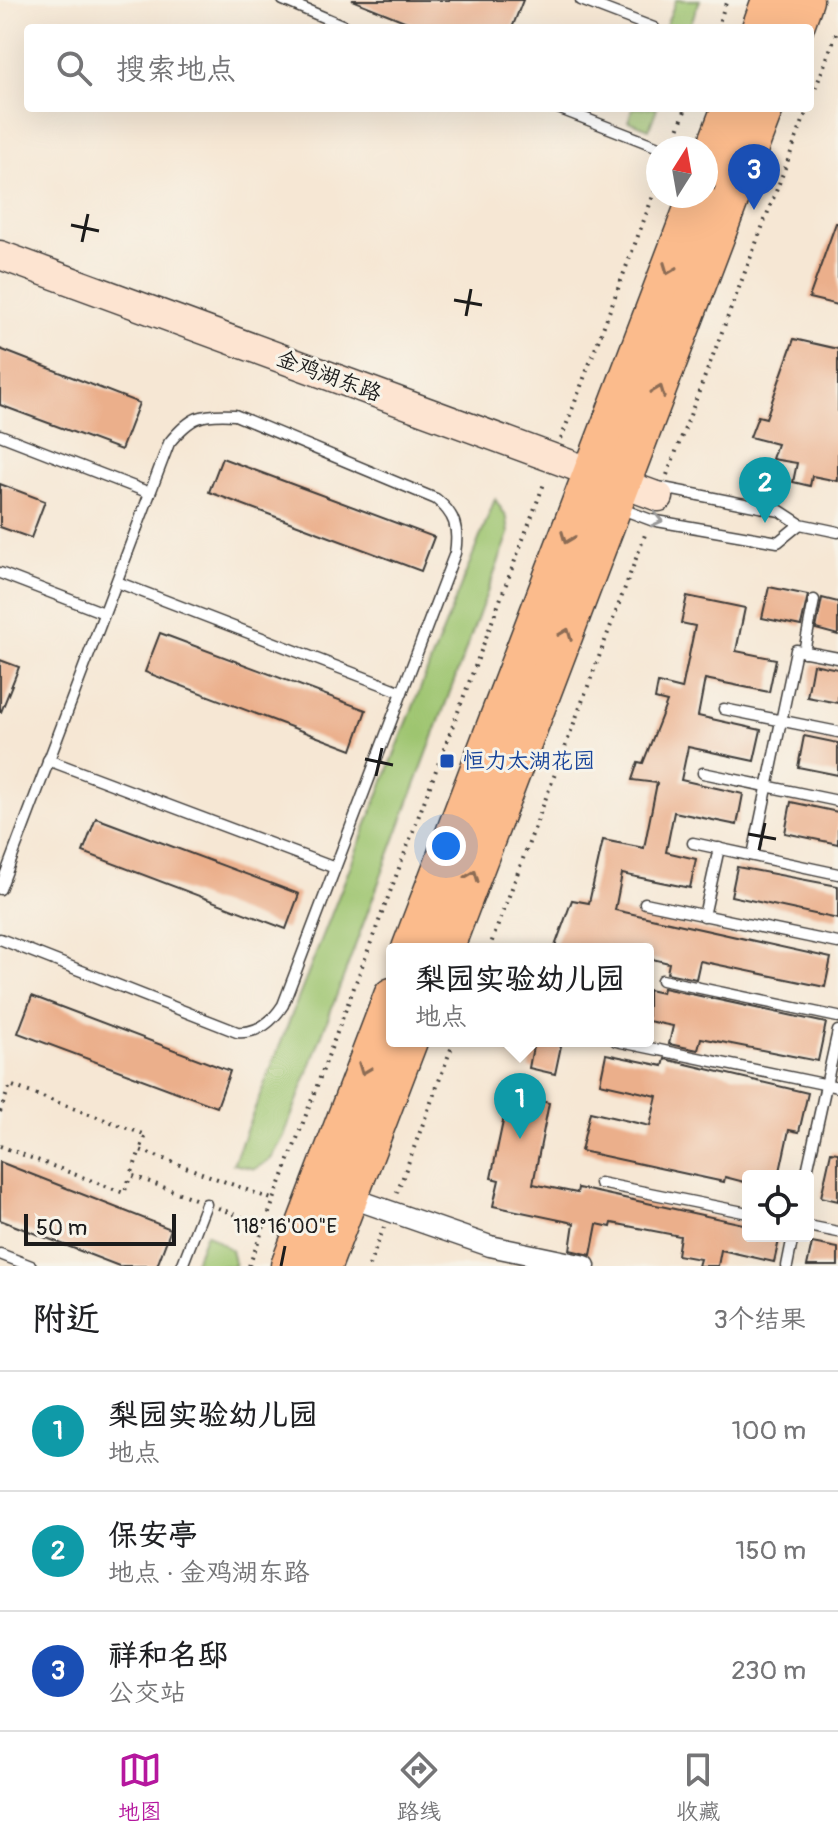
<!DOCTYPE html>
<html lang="zh">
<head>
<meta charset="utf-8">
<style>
  :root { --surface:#fff; --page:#f6f6f6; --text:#202124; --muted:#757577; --line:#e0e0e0; --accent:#b5179e }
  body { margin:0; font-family:Pangolin,"LXGW WenKai TC",sans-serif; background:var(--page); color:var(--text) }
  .controls { position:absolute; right:24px; bottom:24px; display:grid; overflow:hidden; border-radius:8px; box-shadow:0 8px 32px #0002 }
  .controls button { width:72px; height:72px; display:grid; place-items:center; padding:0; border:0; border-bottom:2px solid var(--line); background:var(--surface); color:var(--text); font:40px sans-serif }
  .compass { position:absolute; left:646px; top:136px; width:72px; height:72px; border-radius:50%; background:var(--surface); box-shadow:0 8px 32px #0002; rotate:11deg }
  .scale { position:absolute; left:24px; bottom:20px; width:152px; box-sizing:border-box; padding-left:8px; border:4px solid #1c1c1c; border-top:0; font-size:22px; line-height:28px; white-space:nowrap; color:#1c1c1c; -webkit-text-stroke:6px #f7f3e8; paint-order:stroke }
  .you { position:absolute; left:446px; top:846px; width:28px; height:28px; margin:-20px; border:6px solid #fff; border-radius:50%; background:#1a73e8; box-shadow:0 0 0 12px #1a73e833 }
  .badge { display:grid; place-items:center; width:52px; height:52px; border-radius:50%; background:var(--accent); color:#fff; font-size:26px; font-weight:700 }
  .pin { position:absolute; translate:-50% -66px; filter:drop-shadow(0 2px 4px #0008) }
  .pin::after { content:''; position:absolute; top:42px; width:28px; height:24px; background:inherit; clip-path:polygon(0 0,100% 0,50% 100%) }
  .popup { position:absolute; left:386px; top:943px; width:268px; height:104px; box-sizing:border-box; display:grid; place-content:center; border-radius:8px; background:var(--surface); filter:drop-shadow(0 2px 6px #0005); font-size:26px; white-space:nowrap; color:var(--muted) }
  .popup b { font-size:30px; color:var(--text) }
  .popup::after { content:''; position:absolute; left:50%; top:100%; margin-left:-16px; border:16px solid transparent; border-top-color:var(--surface) }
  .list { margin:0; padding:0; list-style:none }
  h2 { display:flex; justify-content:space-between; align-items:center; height:104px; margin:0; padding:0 32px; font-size:34px }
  h2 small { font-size:26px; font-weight:400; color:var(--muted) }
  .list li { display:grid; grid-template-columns:52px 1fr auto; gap:24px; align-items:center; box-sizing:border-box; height:120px; padding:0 32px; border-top:2px solid var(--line) }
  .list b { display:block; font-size:30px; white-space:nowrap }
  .list p { margin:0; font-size:26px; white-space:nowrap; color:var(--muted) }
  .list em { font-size:26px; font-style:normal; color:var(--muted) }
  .icon { flex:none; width:44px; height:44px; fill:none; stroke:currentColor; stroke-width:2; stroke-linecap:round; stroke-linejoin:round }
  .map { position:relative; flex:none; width:838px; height:1266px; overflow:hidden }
  .search { position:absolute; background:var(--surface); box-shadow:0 8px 32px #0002; left:24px; right:24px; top:24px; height:88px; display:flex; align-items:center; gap:20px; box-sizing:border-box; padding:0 28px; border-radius:8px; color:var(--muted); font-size:30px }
  .sheet { height:464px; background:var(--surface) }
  nav { display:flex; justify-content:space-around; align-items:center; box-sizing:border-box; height:112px; border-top:2px solid var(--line); background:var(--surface); font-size:22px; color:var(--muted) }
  nav a { display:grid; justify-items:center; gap:4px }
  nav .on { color:var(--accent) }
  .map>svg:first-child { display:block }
  .green { fill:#9ec570; stroke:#5d7046; stroke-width:2 }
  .building { fill:#ebaf8b }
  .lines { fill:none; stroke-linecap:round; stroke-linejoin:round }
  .lane-casing { stroke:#3d3a38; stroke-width:13 }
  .street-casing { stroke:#3d3a38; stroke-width:23 }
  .secondary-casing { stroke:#3d3a38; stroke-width:31 }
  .highway-casing { stroke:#3d3a38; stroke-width:39 }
  .path { stroke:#3d3a38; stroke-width:4; stroke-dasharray:2 6; stroke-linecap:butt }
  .lane { stroke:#fff; stroke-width:10 }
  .street { stroke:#fff; stroke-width:20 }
  .secondary { stroke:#fde4d1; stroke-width:28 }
  .highway { stroke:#fbbb8c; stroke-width:36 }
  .oneway { stroke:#8c6c54 }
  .oneway2 { stroke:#999 }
  .ticks { fill:none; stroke:#1c1c1c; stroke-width:3 }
  .transit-dot { fill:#1a4fb4; stroke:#f7f3e8; stroke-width:3 }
  .labels { text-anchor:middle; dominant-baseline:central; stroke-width:6; stroke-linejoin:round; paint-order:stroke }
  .street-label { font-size:22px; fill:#1c1c1c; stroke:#f7f3e8 }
  .transit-label { font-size:22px; fill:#164399; stroke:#f7f3e8; text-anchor:start }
  .ticks-label { font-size:20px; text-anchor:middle; fill:#1c1c1c; stroke:#f7f3e8; stroke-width:6; stroke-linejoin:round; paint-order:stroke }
</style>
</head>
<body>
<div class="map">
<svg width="838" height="1266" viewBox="0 0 838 1266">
  <rect width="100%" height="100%" fill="#f7f3e8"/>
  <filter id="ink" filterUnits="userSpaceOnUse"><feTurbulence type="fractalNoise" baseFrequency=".0125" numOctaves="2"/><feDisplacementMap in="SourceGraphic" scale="16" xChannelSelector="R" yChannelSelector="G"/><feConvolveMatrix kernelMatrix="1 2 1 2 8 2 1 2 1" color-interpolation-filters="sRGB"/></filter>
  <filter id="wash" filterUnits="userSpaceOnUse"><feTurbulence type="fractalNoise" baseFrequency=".006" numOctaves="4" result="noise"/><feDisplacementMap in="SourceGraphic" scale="32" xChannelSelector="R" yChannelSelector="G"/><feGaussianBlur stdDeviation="1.8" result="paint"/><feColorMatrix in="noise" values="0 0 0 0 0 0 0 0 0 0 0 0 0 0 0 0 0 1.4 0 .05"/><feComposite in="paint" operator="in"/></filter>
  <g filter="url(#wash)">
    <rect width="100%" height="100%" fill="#f6e7d4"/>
    <!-- green -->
    <g class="green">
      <polygon points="676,0 700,0 689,28 665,28"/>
      <polygon points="633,108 657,108 649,129 628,121"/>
      <polygon points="495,499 507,518 509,534 284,1136 271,1159 255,1169 233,1164"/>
      <polygon points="206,1233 231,1250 235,1266 193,1266"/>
    </g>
    <g id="blocks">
      <!-- building -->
      <g class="building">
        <polygon points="352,0 523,0 512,28 422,28"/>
        <polygon points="836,223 838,223 838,305 809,298"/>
        <polygon points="794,339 838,349 838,481 812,476 810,486 793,482 797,463 772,459 777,444 750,437 758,416 766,418"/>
        <polygon points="0,349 139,403 121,450 0,405"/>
        <polygon points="222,458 434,537 421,571 209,492"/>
        <polygon points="0,484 45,501 31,538 0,527"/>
        <polygon points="769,587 808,595 801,626 762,618"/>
        <polygon points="687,596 745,608 736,651 776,659 769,692 705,679 698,716 761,730 754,761 688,747 681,780 743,794 737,825 674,812 666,852 696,859 690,888 622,874 615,910 831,958 825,987 700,961 696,979 667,973 669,963 648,958 648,949 554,949 572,900 589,903 603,840 644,848 657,783 632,780 638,762 643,763 667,702 655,699 658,683 682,689 695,626 681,623"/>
        <polygon points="822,598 838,602 838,635 816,629"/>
        <polygon points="160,633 366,710 352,750 145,672"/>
        <polygon points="0,660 19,667 1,712 0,712"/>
        <polygon points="813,664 838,669 838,703 807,697"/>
        <polygon points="804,736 838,743 838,775 798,767"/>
        <polygon points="791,802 838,812 838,844 785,833"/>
        <polygon points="96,818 299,894 286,929 83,852"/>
        <polygon points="737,867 838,886 838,919 731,896"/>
        <polygon points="663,988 826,1023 818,1061 701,1038 698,1050 669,1044 673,1026 648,1021 648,990 662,993"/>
        <polygon points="32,996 230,1071 217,1107 18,1033"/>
        <polygon points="534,1041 562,1041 555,1074 529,1068"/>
        <polygon points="606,1054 663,1066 665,1059 808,1093 799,1132 789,1130 779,1176 748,1176 748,1183 725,1177 724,1182 581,1151 590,1112 650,1126 657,1096 600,1083"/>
        <polygon points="523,1097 549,1103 533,1184 577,1193 578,1188 748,1225 748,1236 780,1236 774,1262 721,1250 718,1266 698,1266 700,1259 677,1255 680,1236 612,1223 611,1227 597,1224 591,1255 570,1250 574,1223 493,1206 499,1180 491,1178 508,1098 522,1101"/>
        <polygon points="831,1152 838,1153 838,1201 821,1197"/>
        <polygon points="0,1162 171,1229 157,1266 119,1266 0,1220"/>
        <polygon points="812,1243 838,1248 838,1266 807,1266"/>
      </g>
    </g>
  </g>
  <g filter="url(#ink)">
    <use href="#blocks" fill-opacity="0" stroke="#3d3a38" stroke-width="2"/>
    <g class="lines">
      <defs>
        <g id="lane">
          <polyline points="283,0 349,28"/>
          <polyline points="581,0 654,28"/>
          <polyline points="558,108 661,148"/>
          <polyline points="0,435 150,493"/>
          <polyline points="619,508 651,520 778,542 800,524 780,511 658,487"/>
          <polyline points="800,524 838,532"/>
          <polyline points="0,573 104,613"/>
          <polyline points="117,582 402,692"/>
          <polyline points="804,652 814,600"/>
          <polyline points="724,709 838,732"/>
          <polyline points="48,760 335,868"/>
          <polyline points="703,773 838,801"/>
          <polyline points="693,843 838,874"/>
          <polyline points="753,855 796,650 838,658"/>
          <path d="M0,889L169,443C191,416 201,413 235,415L436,499C455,514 459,528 455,553L283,1005C272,1022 258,1034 237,1032L0,939"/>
          <polyline points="645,903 838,943"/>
          <polyline points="704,916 719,848"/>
          <polyline points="662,980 838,1017"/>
          <polyline points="616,1041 838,1087"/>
          <polyline points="806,1176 838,1031"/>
          <polyline points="600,1183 748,1213"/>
          <polyline points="808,1226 838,1232"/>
          <polyline points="0,1254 31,1266"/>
          <polyline points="182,1266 206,1204"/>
          <polyline points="787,1266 793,1236"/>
        </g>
        <polyline id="street" points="349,1197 490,1246 585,1266"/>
        <polyline id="secondary" points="0,255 659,497"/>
        <g id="highway">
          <polyline points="760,28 770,0"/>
          <polyline points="795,28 805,0"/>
          <polyline points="706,171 730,108"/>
          <polyline points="410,949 697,196"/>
          <polyline points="445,949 765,108"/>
          <polyline points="289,1266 392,996"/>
          <polyline points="323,1266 409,1041"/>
        </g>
      </defs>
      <!-- lane casing -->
      <use href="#lane" class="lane-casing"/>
      <!-- street casing -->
      <use href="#street" class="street-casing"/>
      <!-- secondary casing -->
      <use href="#secondary" class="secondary-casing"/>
      <!-- highway casing -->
      <use href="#highway" class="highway-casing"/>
      <!-- path -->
      <g class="path">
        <polyline points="717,28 727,0"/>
        <polyline points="810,103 838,29"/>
        <polyline points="673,143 686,108"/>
        <polyline points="561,439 658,183"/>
        <polyline points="667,475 808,108"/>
        <polyline points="489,949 646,532"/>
        <polyline points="0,1112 10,1085 146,1135 140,1150"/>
        <polyline points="0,1146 124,1193 131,1175"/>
        <polyline points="397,1193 454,1041"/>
        <polyline points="195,1199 131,1175 140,1150 274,1200"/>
        <polyline points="218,1208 264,1226"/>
        <polyline points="249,1266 545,481"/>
        <polyline points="369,1266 384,1227"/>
      </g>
      <!-- lane -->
      <use href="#lane" class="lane"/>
      <!-- street -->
      <use href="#street" class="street"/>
      <!-- secondary -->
      <use href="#secondary" class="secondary"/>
      <!-- highway -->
      <use href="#highway" class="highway"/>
    </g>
    <!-- one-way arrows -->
    <defs><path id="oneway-chevron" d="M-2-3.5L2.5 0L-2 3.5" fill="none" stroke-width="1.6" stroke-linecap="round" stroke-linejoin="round" transform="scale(2)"/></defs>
    <g class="oneway">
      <use href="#oneway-chevron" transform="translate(669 269) rotate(111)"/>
      <use href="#oneway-chevron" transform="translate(659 391) rotate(-69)"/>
      <use href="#oneway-chevron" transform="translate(567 538) rotate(111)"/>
      <use href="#oneway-chevron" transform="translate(566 634) rotate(-69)"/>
      <use href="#oneway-chevron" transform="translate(473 876) rotate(-69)"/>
      <use href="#oneway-chevron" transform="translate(364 1069) rotate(111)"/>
    </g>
    <use class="oneway2" href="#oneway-chevron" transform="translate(657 520) rotate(13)"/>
  </g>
  <!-- ticks -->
  <path class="ticks" d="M71,225L99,231M82,242L88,214M454,300L482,305M466,316L471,289M365,759L393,765M376,776L382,748M748,834L776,839M759,850L765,823M281,1266L285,1246"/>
  <!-- markers -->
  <rect class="transit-dot" x="439" y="753" width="16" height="16" rx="4"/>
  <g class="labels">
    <!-- street labels -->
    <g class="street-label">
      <text transform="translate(329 376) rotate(20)">金鸡湖东路</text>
    </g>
    <!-- transit labels -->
    <g class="transit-label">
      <text x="463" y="761">恒力太湖花园</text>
    </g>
  </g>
  <g class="ticks-label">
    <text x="285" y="1233">118°16'00"E</text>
  </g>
</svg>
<div class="controls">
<button><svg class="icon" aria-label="locate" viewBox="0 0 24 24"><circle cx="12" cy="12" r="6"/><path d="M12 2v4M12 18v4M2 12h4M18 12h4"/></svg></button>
</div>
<svg class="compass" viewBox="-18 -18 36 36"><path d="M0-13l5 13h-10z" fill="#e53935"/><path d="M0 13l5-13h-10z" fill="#757577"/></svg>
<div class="scale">50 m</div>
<div class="you"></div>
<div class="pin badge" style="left:520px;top:1139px;background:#0f9aa8">1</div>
<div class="popup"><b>梨园实验幼儿园</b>地点</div>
<div class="pin badge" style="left:765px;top:523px;background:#0f9aa8">2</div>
<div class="pin badge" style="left:754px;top:210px;background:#1a4fb4">3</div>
<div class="search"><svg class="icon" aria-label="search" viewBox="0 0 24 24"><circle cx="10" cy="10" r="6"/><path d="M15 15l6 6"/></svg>搜索地点</div>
</div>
<section class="sheet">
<h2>附近<small>3个结果</small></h2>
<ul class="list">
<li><span class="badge" style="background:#0f9aa8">1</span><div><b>梨园实验幼儿园</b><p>地点</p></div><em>100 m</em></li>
<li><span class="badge" style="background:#0f9aa8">2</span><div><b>保安亭</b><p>地点 · 金鸡湖东路</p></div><em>150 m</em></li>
<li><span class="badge" style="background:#1a4fb4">3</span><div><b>祥和名邸</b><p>公交站</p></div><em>230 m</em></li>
</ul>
</section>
<nav>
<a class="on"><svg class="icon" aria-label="map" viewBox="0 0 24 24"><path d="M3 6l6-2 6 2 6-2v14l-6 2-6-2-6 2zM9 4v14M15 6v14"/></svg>地图</a>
<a><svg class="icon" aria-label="directions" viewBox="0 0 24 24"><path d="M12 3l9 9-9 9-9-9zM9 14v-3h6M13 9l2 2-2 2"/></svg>路线</a>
<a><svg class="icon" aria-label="saved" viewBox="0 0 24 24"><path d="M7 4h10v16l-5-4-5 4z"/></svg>收藏</a>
</nav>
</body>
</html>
